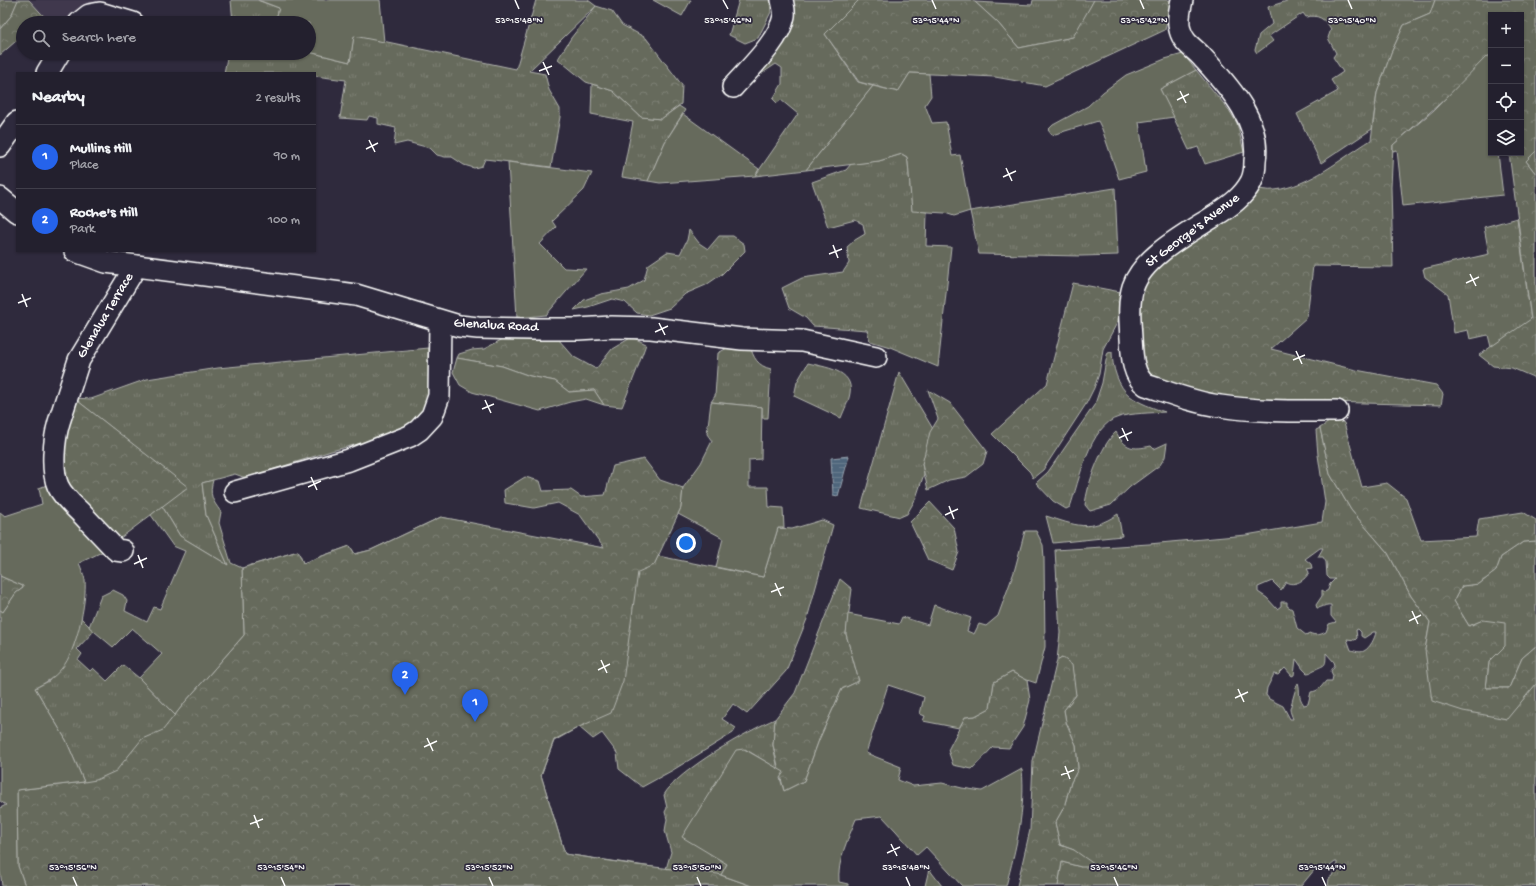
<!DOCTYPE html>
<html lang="en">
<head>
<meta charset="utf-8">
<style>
  :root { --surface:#23202e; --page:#2b2836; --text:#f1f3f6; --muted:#a3a3aa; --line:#403e4a; --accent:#2563eb }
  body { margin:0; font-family:"Gochi Hand",sans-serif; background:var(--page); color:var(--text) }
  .controls { position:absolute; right:12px; top:12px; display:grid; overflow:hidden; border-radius:0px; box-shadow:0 1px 3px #0004 }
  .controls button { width:36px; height:36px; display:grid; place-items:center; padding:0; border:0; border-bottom:1px solid var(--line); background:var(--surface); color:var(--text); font:20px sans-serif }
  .you { position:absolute; left:686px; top:543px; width:14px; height:14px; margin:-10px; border:3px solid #fff; border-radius:50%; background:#1a73e8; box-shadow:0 0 0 6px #1a73e833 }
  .badge { display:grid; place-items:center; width:26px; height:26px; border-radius:50%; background:var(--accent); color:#fff; font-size:13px; font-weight:700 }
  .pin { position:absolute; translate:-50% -33px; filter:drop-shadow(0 1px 2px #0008) }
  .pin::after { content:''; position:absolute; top:21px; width:14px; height:12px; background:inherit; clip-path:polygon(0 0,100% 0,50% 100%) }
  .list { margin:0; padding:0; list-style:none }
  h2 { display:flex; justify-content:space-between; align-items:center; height:52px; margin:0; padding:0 16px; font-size:17px }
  h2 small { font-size:13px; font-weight:400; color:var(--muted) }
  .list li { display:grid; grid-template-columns:26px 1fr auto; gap:12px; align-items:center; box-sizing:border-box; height:64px; padding:0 16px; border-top:1px solid var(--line) }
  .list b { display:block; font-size:15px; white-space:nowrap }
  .list p { margin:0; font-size:13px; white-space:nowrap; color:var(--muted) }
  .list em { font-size:13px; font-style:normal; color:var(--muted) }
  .icon { flex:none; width:22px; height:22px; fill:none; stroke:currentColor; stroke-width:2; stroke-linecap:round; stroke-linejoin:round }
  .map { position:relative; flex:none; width:1536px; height:886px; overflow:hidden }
  .search { position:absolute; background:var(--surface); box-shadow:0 1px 3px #0004; left:16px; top:16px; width:300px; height:44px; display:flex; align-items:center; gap:10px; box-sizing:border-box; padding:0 14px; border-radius:22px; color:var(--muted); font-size:15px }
  .panel { position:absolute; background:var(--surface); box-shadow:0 1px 3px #0004; left:16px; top:72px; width:300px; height:180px; border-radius:0px }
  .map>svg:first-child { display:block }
  .built { fill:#41394e }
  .grass { fill:url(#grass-tufts); stroke:#b2b4ae; fill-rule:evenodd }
  .forest { fill:url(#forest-crowns); stroke:#b2b4ae }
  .garden { fill:#666a5c; stroke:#b2b4ae }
  .water { fill:url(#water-rules); stroke:#96a3b0 }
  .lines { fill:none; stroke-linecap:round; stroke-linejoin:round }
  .street-casing { stroke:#fff; stroke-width:24 }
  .street { stroke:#2f2a3d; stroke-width:21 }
  .ticks { fill:none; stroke:#fff; stroke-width:1.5 }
  .labels { text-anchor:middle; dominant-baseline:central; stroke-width:3.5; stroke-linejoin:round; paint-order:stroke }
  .street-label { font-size:14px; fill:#fff; stroke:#2f2a3d }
  .ticks-label { font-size:10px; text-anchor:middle; fill:#fff; stroke:#2f2a3d; stroke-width:3.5; stroke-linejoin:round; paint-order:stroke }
</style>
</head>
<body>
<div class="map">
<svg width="1536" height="886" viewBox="0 0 1536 886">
  <defs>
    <pattern id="grass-tufts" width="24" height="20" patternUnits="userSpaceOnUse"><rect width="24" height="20" fill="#666a5c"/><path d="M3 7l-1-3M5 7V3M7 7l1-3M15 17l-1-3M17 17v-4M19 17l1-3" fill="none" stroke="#7d8074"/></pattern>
    <pattern id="forest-crowns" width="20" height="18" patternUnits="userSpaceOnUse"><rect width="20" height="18" fill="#666a5c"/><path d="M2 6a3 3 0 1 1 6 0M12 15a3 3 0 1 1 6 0" fill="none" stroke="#7d8074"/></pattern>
    <pattern id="water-rules" width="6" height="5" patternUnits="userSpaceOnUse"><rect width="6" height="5" fill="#50667b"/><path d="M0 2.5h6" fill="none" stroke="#6a7d8f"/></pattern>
  </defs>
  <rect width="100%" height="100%" fill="#2f2a3d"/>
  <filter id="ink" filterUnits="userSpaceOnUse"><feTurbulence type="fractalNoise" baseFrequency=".025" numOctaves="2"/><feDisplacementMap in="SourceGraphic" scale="8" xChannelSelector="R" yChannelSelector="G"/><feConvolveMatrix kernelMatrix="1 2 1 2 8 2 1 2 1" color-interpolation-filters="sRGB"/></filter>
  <g filter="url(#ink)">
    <!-- built -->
    <polygon class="built" points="29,0 100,0 96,7 89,3 71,23 50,23"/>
    <!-- grass -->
    <g class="grass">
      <polygon points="0,0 18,0 18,1 11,16 0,29"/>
      <polygon points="231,0 257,0 279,8 275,23 233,23"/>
      <polygon points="536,0 588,0 596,6 529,71 545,74 549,90 560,109 560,117 551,167 485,159 482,166 474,168 464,165 452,157 445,157 437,155 430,148 407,142 394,145 396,128 378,124 378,118 369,116 367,120 340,118 346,80 315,76 315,73 224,73 228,53 309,53 309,52 350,62 354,35 516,69"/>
      <polygon points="739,0 770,0 771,12 758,38 745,43 729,35"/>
      <polygon points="788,0 859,0 825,34 858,82 873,86 806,170 755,176 798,114 781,100 777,103 773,99 782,84 782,68 776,64 752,80"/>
      <polygon points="1033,0 1094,0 1074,37 1019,48 998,23 975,2 1032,5"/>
      <path d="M1290,0H1435L1430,14L1404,25L1391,53L1377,93L1372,129L1321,163L1297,114L1338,91L1331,80L1343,72L1333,57L1336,53L1328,38L1331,29C1325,19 1318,14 1306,17L1303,13L1269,36L1273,41L1257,53L1255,50L1259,35L1272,24L1268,7Z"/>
      <polygon points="1196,70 1229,110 1237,123 1244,152 1205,164 1198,147 1189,150 1160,89"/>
      <polygon points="592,84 613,91 641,117 661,119 679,106 685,110 665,142 648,181 622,177 633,122 591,114"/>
      <polygon points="1536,151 1536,174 1526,161"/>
      <polygon points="902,154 907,157 908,162 912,210 927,212 926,246 951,247 938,367 890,347 870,341 867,330 813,326 806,318 789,308 782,288 802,278 843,272 849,263 847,247 855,240 865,234 863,224 855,220 828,227 812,182 846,170 851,164 879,161"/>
      <polygon points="1115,188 1118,255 1081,256 979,254 970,211"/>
      <polygon points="1517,218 1531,320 1491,347 1488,335 1470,339 1468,330 1454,333 1448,294 1425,277 1423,269 1489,254 1484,227"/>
      <path d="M750,345C753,358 758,366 771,369L768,418H762V407L711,402L715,396L718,353L729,347Z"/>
      <polygon points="428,348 429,406 427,410 397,434 331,451 249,477 243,477 235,474 202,483 206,515 228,565 180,536 162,506 187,487 74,398 91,399 147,379 218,368"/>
      <path d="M1112,352C1112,366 1118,387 1130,396C1139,403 1153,408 1165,412C1152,413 1131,413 1119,417C1089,425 1079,482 1070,507L1066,509L1053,501L1036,483L1048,472L1095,404L1102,383L1107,355L1108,353Z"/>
      <path d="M808,363C824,367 854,370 850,393C849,401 844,410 841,418L794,396L797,382Z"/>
      <polygon points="899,372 933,429 922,464 924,474 916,498 907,514 900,517 861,508"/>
      <path d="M1320,428L1330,474L1351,510L1388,553L1411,596L1430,622L1425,650L1491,715L1506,719L1536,684V886H1328L1329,878L1332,876L1337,864V862H1335L1325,870L1315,869L1301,886H1058L1062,862L1081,867L1074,850L1060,845L1055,823L1064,807L1071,782L1078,768L1076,745L1066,722L1064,710L1076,695L1062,657L1057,660L1060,633L1055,550L1149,544L1246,535L1322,522L1325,502L1318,455L1316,430ZM1320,548H1323L1318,557H1323L1326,562L1327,576L1330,579H1335L1330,584L1328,590L1325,592L1322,590V596L1316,605L1317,608C1322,608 1325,604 1331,605V616L1336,622L1329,624L1326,632C1320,635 1316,636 1309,633L1307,636L1297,628L1292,609L1287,606V602H1281V606L1277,609L1267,598L1258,592V587L1272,581L1281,590L1286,582C1294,587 1306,580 1309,572L1307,569L1312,568L1311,564L1305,559ZM1358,629L1361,632V636L1364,638L1373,632H1376C1375,638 1370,648 1364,651C1360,653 1355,651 1351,650L1347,639L1355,640L1357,638L1356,630ZM1326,653L1334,662L1335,665L1331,671L1333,676L1332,681H1326C1321,687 1319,691 1311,692L1308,704L1304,705C1297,695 1301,694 1298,683C1296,686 1291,706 1290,709C1290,712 1292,716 1293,719H1290L1283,706L1269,699L1266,695L1267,688L1274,674L1278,675L1285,668L1292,676L1294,675L1296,659L1303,669L1307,673C1314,672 1308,673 1314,670C1325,664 1326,668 1326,653Z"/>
      <path d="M1116,432C1125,449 1133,450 1151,446L1154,449L1167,443L1165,457L1160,465L1130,487L1111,505L1090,511L1085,505C1087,485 1101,445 1116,432Z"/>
      <path d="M1118,514L1122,536L1053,543L1046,516C1075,525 1090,533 1118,514Z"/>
      <path d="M441,517L503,530L640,555L654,565L658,556L763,577L778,528L792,529L822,520L833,525L807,619L786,671L747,714L733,704L722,719L736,728L733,733L673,770L642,787L619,769L617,753L602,733L593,739L579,727L554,741L541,775L565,854L666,869L671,852L665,831L667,819L665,812L667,808L664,795C677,771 749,730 775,719L773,745L778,769L745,749L727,864L721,875L752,886H25L84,782L66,740L35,688L49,681L73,647L81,618L94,631L77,649L82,654L78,660L90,671L93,668L107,681L123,665L139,678L175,715L244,635L242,568L298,551L303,563L350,546L355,554L371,550Z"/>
      <polygon points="1536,541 1536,646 1522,658 1509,688 1486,688 1489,662 1505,646 1483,620 1469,626 1454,601 1462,586 1479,584 1496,571 1501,557 1523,542"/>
    </g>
    <!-- forest -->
    <g class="forest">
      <polygon points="18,0 29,0 50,23 23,23 23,35 0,55 0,29 11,16"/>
      <polygon points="859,0 971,0 975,2 998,23 1019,48 1073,37 1094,0 1172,0 1165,30 1045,86 995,77 910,73 898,92 859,82 825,34"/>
      <path d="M1435,0H1536V151L1526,161L1536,174V383L1533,377L1512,368L1493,366L1479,355L1531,319L1509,153H1521V15H1491V63L1490,59L1393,145L1391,187L1393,267L1313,266L1307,317L1271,349L1356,370L1436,385L1443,394L1441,405L1212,399L1149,379L1137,344L1141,285L1149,273L1253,188C1261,189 1267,191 1275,190C1310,186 1342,158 1371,140L1377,93L1391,53L1404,25L1430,14Z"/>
      <polygon points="596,6 612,11 622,25 646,38 682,85 681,104 661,119 641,117 613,91 586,82 558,59 571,38"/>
      <polygon points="689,230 699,243 708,249 719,236 733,236 744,244 745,251 722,274 706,285 685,294 670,308 649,315 637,313 625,302 612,299 588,307 574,310 584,300 601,294 629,289 644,280 648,265 667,252 680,254 687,240"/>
      <polygon points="1073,283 1126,293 1124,310 1103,349 1099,374 1094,388 1086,404 1043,470 1033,478 1030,472 992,434 1047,384"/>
      <polygon points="632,337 646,344 636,372 622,407 604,405 594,390 569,392 555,381 530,376 502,366 457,358 459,354 472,350 484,349 505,338 558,339 574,357 596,369 612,349"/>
      <polygon points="928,390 950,403 987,451 983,464 966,477 949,480 928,490 922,464 930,432 938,419"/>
      <polygon points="74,398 188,487 119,539 72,499 58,465"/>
      <polygon points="1335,418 1344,423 1362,487 1387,483 1406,498 1421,540 1476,537 1479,519 1523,512 1536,520 1536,541 1523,542 1501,557 1496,571 1479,584 1462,586 1454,601 1469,626 1483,620 1505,623 1505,646 1489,662 1486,688 1509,688 1522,658 1536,646 1536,684 1507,719 1463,711 1432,701 1425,650 1430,622 1411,596 1388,553 1351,510 1330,474 1320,428"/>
      <polygon points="644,459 660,480 683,488 681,508 654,565 638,572 623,681 611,713 579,727 554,740 541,775 565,854 636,865 718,874 752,886 25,886 18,866 17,790 84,782 96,780 116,771 142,739 163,730 185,702 244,635 242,568 298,551 303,563 350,546 355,554 371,550 441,517 604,548 580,515 558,503 534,508 505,503 504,490 525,477 540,481 543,491 571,490 581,497 605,495 613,466"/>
      <polygon points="930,502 954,528 959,552 952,570 928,560 910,522"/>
      <polygon points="0,576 23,586 23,588 16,593 3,612 0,610"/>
      <polygon points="840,579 852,589 846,634 859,681 842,689 819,740 804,781 784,791 773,745 775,719 795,693"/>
      <polygon points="1062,657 1072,665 1076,695 1064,710 1066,722 1076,745 1078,769 1071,782 1064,807 1055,823 1060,845 1074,850 1098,867 1081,867 1062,862 1058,886 1017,886 1030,830 1033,761 1057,660"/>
      <polygon points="1012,672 1027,680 1030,700 1023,727 1009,748 993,747 972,769 953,765 948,750 965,717 975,716 990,708 994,682"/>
    </g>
    <!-- garden -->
    <g class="garden">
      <polygon points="258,0 380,0 384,42 354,36 350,62 309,52 309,23 275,23 279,8"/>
      <polygon points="653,0 691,0 682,16"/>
      <polygon points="1183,54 1196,70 1160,89 1174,117 1139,122 1146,172 1119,179 1102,129 1098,121 1052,135 1048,130 1053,125 1088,106 1103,92 1126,75 1165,59"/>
      <polygon points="1488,55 1490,59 1491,63 1491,153 1498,153 1503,195 1403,206 1397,150 1393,151 1393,145 1434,110"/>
      <polygon points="910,73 929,74 931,96 925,105 932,123 946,122 952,156 960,155 970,211 954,216 945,213 912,211 908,162 907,157 902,154 879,161 806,170 873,86 898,92"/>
      <polygon points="683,114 759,169 755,176 660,183 648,181 665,142"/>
      <polygon points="508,162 592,173 584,190 552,221 556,227 540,244 564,268 586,269 546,315 517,318"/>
      <polygon points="457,358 502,366 530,376 555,381 569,392 594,390 604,405 586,399 570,402 540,411 472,392 460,385 453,372"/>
      <polygon points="711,402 762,407 761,459 749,460 749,487 768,487 769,507 783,508 784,528 778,528 763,577 716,567 723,538 678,514 681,508 683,488 701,463 712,441 707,434"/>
      <path d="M213,480C209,495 212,500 221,512L219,523L231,563L242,568L244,635L185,702L175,715L139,678L162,654L132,628L113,647L89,627L101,596L113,590L123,595L127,601L125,611L147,622L154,607L160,609L185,551L173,546L151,515L162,506L180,536L228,565L206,515L202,483Z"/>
      <path d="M52,483L106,550L79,563C81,568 84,575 85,580C87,602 76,652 62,668C54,678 45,683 35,688L66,740L84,782L17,790L18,866L25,886H2L0,870V808L6,805L0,801V610L3,612L16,593L23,588V586L0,576V512L5,516L42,504L39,488Z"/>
      <path d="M1025,531H1036L1043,545L1044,558L1045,647L1036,683L1027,680L1012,672L994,682L990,708L975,716L965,717L959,728L923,721L925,716L920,714L924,697L888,685L866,753L901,767L898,780L913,786L942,783L962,788L982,791L1022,769C1026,809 1016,848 1006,886H962L926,847L917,855L896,831L882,816L856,819C848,839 837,861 839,882L848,884V886H752L721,875L727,864L682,837L736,750L744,749L784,772L780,778L784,791L804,781L819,740L842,689L859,681L846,634L848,614L899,624L902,617L928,625L934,605L971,618L967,631L974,634L979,624L986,626L998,616L1014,572Z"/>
      <polygon points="929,869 942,886 925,886"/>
    </g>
    <!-- water -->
    <polygon class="water" points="849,456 838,496 833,495 831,458"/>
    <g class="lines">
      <defs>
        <g id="street">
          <path d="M1182,0C1180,9 1177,21 1180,30C1184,44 1193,47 1202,57C1228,86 1261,120 1255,161C1255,168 1254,176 1251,182C1243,197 1230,206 1216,215C1190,232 1143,256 1133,287C1128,303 1130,321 1131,338C1132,354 1132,375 1146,385C1170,393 1195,403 1220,406C1259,412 1298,411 1337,411"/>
          <polyline points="79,23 89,15 100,13 133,23"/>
          <polyline points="47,73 59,53"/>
          <path d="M733,87C749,69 780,40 784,16C785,11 783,5 782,0"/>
          <polyline points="0,146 17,122"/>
          <polyline points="0,198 17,212"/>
          <polyline points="75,251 106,262 356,295 459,326 478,328 532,329 578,329 611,327 651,328 742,339 802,341 876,357"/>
          <polyline points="235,492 349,460 410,436 419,430 432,416 439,396 440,321"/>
          <path d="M123,551L116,550C105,538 93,526 82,514C74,506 63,497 58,486C51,470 54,439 59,422L79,360L136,266"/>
        </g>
      </defs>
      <!-- street casing -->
      <use href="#street" class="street-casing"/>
      <!-- street -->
      <use href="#street" class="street"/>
    </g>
  </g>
  <!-- ticks -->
  <path class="ticks" d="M515,0L519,9M723,0L728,9M932,0L936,9M1140,0L1144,9M1348,0L1352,9M543,62L549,75M539,71L552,66M1180,91L1186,103M1177,100L1189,94M369,140L375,152M366,149L378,143M1006,168L1012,181M1003,177L1016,171M833,245L838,258M829,254L842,249M1470,274L1476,286M1466,283L1479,277M22,294L27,307M18,303L31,298M659,323L665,335M655,332L668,326M1296,351L1302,364M1293,360L1305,355M485,400L491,413M482,409L494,404M1122,428L1128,441M1119,438L1132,432M311,477L317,490M308,487L321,481M949,506L954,519M945,515L958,509M138,555L143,568M134,564L147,558M775,583L781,596M771,592L784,587M1412,611L1418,624M1409,621L1421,615M601,660L607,673M598,670L610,664M1238,689L1244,702M1235,698L1248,692M427,738L433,751M424,747L437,741M1065,766L1070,779M1061,775L1074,770M254,815L259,828M250,824L263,819M891,844L897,856M887,853L900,847M73,877L77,886M281,877L285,886M489,877L493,886M697,877L701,886M906,877L910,886M1114,877L1118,886M1322,877L1326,886"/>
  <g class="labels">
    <!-- street labels -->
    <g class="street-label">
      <text transform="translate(1193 231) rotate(-37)">St George's Avenue</text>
      <text transform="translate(106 316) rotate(-59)">Glenalua Terrace</text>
      <text transform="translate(496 326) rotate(3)">Glenalua Road</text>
    </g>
  </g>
  <g class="ticks-label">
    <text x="519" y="23">53°15'48"N</text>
    <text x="728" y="23">53°15'46"N</text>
    <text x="936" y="23">53°15'44"N</text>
    <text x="1144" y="23">53°15'42"N</text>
    <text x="1352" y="23">53°15'40"N</text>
    <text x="73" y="870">53°15'56"N</text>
    <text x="281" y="870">53°15'54"N</text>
    <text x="489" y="870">53°15'52"N</text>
    <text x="697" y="870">53°15'50"N</text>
    <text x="906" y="870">53°15'48"N</text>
    <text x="1114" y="870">53°15'46"N</text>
    <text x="1322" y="870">53°15'44"N</text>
  </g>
</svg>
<div class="controls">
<button>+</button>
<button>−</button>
<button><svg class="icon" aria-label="locate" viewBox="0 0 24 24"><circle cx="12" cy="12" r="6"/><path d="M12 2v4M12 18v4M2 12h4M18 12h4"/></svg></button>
<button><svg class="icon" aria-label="layers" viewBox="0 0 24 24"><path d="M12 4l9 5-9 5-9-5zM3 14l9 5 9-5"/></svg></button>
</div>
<div class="you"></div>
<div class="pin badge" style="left:475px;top:722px">1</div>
<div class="pin badge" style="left:405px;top:695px">2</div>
<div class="search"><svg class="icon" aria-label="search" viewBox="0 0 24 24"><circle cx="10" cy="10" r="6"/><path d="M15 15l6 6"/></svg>Search here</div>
<section class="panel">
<h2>Nearby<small>2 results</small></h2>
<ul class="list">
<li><span class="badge">1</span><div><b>Mullins Hill</b><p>Place</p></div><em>90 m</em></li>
<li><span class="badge">2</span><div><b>Roche's Hill</b><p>Park</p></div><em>100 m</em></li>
</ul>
</section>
</div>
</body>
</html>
